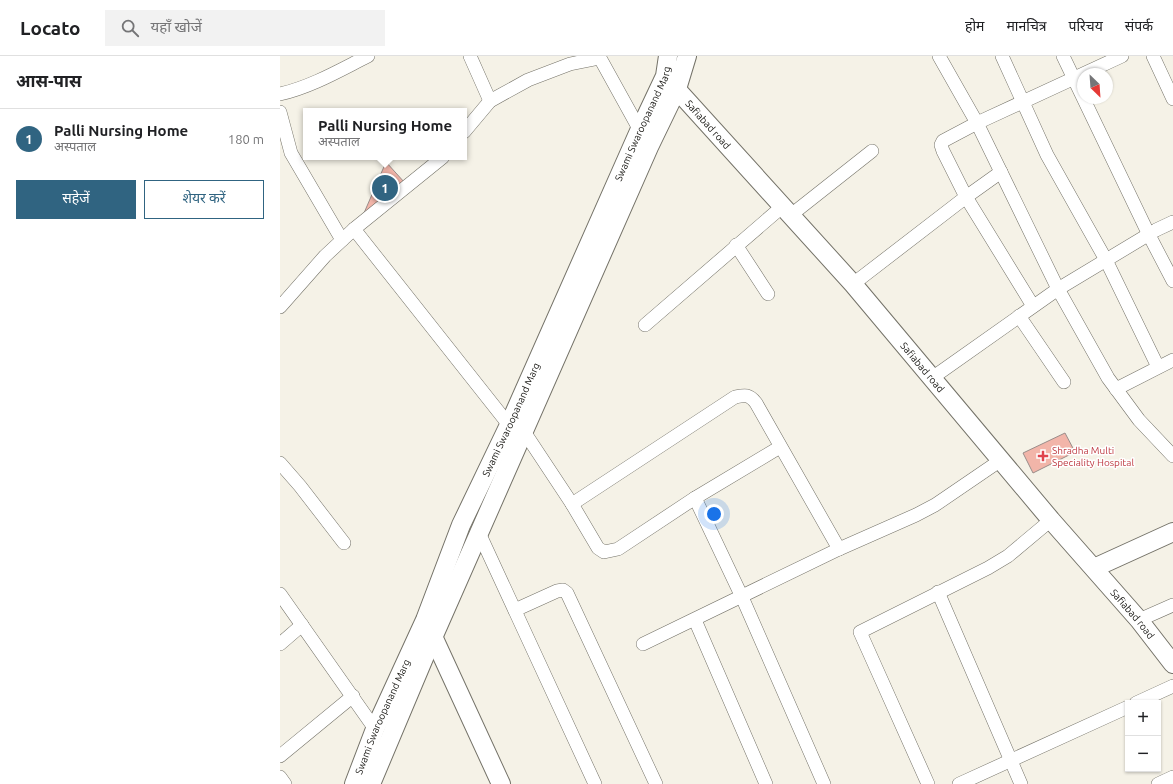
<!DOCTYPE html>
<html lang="hi">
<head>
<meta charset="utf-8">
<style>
  :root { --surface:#fff; --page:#f2f2f2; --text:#202124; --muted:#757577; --line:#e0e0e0; --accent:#306481 }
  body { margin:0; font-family:Ubuntu,"Noto Sans Devanagari",sans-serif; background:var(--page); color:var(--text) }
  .controls { position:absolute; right:12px; bottom:12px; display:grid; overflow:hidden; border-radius:0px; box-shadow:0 1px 3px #0004 }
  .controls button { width:36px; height:36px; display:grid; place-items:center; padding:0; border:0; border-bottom:1px solid var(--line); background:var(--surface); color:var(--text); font:20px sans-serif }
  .compass { position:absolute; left:797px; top:12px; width:36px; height:36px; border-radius:50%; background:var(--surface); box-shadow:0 1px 3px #0004; rotate:155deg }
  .you { position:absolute; left:434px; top:458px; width:14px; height:14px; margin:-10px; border:3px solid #fff; border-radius:50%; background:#1a73e8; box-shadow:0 0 0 6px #1a73e833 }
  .badge { display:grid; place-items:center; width:26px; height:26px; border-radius:50%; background:var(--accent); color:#fff; font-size:13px; font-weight:700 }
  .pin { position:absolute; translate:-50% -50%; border:2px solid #fff; box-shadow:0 1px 4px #0006 }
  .popup { position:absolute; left:23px; top:52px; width:164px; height:52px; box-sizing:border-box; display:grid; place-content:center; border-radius:0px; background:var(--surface); filter:drop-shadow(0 1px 3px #0005); font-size:13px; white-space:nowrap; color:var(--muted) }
  .popup b { font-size:15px; color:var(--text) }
  .popup::after { content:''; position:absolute; left:50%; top:100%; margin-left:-8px; border:8px solid transparent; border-top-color:var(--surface) }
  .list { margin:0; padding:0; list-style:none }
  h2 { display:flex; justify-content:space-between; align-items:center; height:52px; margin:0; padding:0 16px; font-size:17px }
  h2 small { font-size:13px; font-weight:400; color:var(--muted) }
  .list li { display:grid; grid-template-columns:26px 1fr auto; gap:12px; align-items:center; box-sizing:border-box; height:60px; padding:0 16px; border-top:1px solid var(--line) }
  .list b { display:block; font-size:15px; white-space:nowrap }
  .list p { margin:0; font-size:13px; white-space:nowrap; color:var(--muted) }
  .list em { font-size:13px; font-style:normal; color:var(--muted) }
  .actions { display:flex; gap:8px; padding:12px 16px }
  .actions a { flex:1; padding:9px 0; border:1px solid var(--accent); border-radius:0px; text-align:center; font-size:14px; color:var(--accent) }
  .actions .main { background:var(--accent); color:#fff }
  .icon { flex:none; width:22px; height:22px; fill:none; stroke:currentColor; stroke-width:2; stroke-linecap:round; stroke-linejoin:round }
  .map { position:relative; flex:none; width:893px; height:728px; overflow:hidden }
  header { display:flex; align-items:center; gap:24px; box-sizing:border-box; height:56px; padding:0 20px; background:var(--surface); border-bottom:1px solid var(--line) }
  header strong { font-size:19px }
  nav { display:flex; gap:22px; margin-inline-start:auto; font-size:14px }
  .search { width:280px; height:36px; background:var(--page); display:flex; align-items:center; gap:10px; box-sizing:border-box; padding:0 14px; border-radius:0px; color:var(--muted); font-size:15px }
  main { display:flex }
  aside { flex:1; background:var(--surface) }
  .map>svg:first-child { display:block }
  .building { fill:#f2b5a9; stroke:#998d8a }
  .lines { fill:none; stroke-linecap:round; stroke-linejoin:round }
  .street-casing { stroke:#747268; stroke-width:14 }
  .secondary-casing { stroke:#747268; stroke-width:20 }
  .street { stroke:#fff; stroke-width:13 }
  .secondary { stroke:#fff; stroke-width:18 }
  .health-dot { fill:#e0444e; stroke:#fff; stroke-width:1.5 }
  .labels { text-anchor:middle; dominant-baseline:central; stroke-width:3; stroke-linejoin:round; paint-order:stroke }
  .street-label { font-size:10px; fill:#171612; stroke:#fff }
  .health-label { font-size:10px; fill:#be3a42; stroke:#fff; text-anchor:start }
</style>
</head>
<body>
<header>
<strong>Locato</strong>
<div class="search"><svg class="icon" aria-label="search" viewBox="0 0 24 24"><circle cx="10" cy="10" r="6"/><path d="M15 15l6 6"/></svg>यहाँ खोजें</div>
<nav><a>होम</a><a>मानचित्र</a><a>परिचय</a><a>संपर्क</a></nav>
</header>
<main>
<aside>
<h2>आस-पास<small></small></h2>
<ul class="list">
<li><span class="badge">1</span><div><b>Palli Nursing Home</b><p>अस्पताल</p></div><em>180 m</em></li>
</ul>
<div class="actions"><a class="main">सहेजें</a><a>शेयर करें</a></div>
</aside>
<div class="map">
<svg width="893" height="728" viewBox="0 0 893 728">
  <rect width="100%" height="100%" fill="#f5f2e7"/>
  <!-- building -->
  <g class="building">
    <polygon points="106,106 125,127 81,164"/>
    <polygon points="785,377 795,396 753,417 743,397"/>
  </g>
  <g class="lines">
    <defs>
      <g id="street">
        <polyline points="190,0 210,45"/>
        <polyline points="659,0 697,67 778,233 828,322 859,364 893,400"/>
        <polyline points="722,0 767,99 826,204 878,311"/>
        <polyline points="783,0 869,179 893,225"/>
        <polyline points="873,0 893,43"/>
        <path d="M0,38C31,31 60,14 88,0"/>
        <polyline points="0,56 11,97 62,184"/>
        <polyline points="184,76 210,45 248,24 290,8 320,2 362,78"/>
        <polyline points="721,116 686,141 753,250"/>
        <polyline points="511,159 592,95"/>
        <polyline points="74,173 229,369"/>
        <polyline points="456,189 488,238"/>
        <polyline points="573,228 686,141 663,95 661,89 663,85 697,67 842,0"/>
        <polyline points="0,251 45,200 74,173 163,101"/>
        <polyline points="739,260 784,326"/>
        <polyline points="365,269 503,150"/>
        <polyline points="652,322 778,233 876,174 893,166"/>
        <polyline points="836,333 893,304"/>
        <polyline points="245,377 292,448 318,492 324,496 338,493 415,442 500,391"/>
        <polyline points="0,407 20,430 64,487"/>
        <polyline points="415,442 462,541 544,728"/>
        <path d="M292,448L455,341C465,339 469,338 476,347L559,493"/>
        <polyline points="200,479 315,728"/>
        <polyline points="658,536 741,728"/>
        <polyline points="0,538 95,673"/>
        <polyline points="235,554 277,535 283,534 287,537 376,728"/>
        <polyline points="415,564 486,728"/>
        <polyline points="859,564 893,549"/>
        <polyline points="0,588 22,569"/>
        <polyline points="363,588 559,493 636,459 655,449 721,404"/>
        <polyline points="856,647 893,630"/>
        <polyline points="0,700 73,640"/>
        <polyline points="0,721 5,728"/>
        <polyline points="648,728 580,576 708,512 728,500 771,464"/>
        <polyline points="679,728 848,651"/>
        <polyline points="878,728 893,721"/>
      </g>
      <g id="secondary">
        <path id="s1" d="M390,26L573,228L771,464L859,564L893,608"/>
        <polyline points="814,512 893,476"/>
        <polyline points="151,576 221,728"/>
        <path id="s2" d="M74,728L95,673L145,564L181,469L229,369L360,73L385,20L388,0"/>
        <polyline points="91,728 144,602 369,91 397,33 407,0"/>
      </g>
    </defs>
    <!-- street casing -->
    <use href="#street" class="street-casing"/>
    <!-- secondary casing -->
    <use href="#secondary" class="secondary-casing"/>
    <!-- street -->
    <use href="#street" class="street"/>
    <!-- secondary -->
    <use href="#secondary" class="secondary"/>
  </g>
  <!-- markers -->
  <path class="health-dot" d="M761 394h4v4h4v4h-4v4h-4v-4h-4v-4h4z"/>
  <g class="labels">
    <!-- street labels -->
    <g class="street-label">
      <text stroke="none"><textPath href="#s2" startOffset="721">Swami Swaroopanand Marg</textPath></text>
      <text stroke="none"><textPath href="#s1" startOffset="57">Safiabad road</textPath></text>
      <text stroke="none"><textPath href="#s1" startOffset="381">Safiabad road</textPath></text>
      <text stroke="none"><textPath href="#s2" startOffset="397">Swami Swaroopanand Marg</textPath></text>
      <text stroke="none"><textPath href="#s1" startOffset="705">Safiabad road</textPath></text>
      <text stroke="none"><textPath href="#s2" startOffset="73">Swami Swaroopanand Marg</textPath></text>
    </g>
    <!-- health labels -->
    <g class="health-label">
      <text x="772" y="394">Shradha Multi<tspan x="772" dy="12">Speciality Hospital</tspan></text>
    </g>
  </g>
</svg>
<div class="controls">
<button>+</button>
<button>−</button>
</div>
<svg class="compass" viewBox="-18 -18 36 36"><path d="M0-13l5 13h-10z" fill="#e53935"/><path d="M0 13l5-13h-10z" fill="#757577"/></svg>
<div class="you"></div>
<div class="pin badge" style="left:105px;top:132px">1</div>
<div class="popup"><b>Palli Nursing Home</b>अस्पताल</div>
</div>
</main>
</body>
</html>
